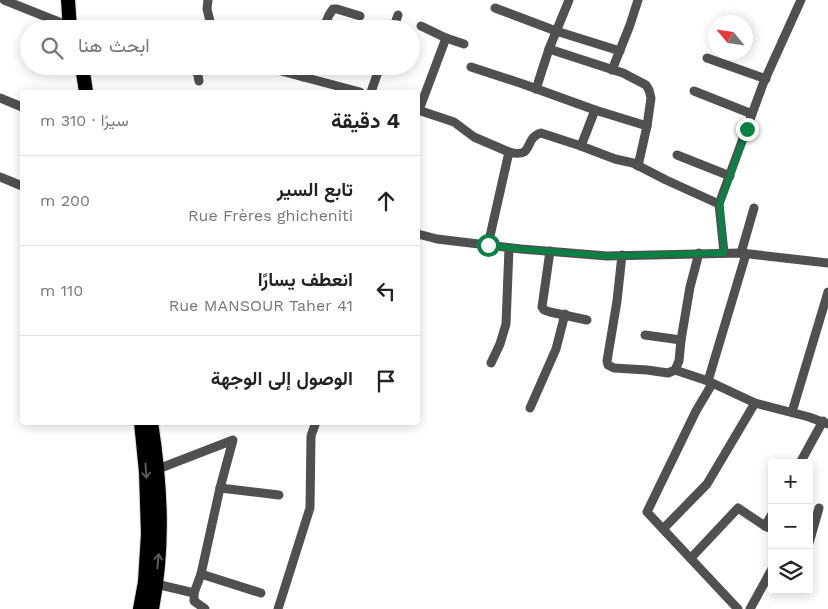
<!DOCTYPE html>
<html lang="ar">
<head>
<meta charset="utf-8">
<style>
  :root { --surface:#fff; --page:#f6f6f6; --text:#222; --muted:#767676; --line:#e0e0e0 }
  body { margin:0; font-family:"Work Sans",Vazirmatn,sans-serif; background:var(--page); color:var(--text); direction:rtl }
  .controls { position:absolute; right:15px; bottom:15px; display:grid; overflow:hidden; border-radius:5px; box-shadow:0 2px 12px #0003 }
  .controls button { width:45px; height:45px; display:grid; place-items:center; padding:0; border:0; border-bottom:1px solid var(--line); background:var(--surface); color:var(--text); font:25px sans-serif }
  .compass { position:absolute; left:708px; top:15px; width:45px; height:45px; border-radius:50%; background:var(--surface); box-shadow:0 2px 12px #0003; rotate:299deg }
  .stop { position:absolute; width:15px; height:15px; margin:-11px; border:4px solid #0b8043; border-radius:50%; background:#fff }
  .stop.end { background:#0b8043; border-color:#fff; box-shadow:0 1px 5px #0008 }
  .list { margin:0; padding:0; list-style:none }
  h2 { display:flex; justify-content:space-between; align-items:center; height:65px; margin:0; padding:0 20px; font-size:21px }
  h2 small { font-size:16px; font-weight:400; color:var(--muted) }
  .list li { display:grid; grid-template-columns:32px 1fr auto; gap:15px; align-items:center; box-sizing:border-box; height:90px; padding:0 20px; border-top:1px solid var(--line) }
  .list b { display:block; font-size:19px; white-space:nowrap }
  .list p { margin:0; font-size:16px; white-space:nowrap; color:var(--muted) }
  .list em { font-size:16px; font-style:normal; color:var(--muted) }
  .icon { flex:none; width:28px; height:28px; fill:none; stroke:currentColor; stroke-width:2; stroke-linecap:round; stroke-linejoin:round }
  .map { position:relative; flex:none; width:828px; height:609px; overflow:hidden; direction:ltr }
  .search { position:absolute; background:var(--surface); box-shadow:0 2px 12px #0003; left:20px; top:20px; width:400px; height:55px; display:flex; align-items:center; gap:12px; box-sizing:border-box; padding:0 18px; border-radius:28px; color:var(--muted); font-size:19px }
  .panel { position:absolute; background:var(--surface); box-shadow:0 2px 12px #0003; left:20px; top:90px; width:400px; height:335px; border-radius:5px; direction:rtl }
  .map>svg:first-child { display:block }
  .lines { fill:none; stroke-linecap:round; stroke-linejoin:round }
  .trunk-casing { stroke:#dbdbdb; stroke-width:16 }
  .minor { stroke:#505050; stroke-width:9 }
  .trunk { stroke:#000; stroke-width:14 }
  .oneway { stroke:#595959 }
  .route { stroke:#0b8043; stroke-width:6 }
</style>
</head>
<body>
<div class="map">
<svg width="828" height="609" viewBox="0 0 828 609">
  <rect width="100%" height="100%" fill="#fff"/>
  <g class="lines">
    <defs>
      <g id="trunk">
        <polyline points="68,0 70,29"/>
        <polyline points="82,66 86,92"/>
        <path d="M151,422C161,486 164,546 152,609"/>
        <polyline points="140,609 145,582 148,534 146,472 141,422"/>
      </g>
    </defs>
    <!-- trunk casing -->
    <use href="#trunk" class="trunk-casing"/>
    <!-- minor -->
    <g class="minor">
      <polyline points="4,0 69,26"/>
      <polyline points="208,0 207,9 212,29"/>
      <polyline points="495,8 556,31 620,51"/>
      <polyline points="421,26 446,38"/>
      <polyline points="323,29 329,15 333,9 337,9 360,16"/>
      <polyline points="393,29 398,15"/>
      <polyline points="549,49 623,73 646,85 649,90 651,98 647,126 638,166"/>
      <polyline points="707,58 766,79"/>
      <polyline points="188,66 197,71 199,81"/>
      <polyline points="262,66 360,92"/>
      <polyline points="471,67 523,84 595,110 647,126"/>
      <polyline points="612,70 630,25 638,0"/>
      <polyline points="303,77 307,66"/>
      <polyline points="536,89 549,49 569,0"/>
      <polyline points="694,91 752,114"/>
      <polyline points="371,92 380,66"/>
      <polyline points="0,98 22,107"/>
      <polyline points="418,110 454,122 474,137 509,152"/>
      <polyline points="419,110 446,38 464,44"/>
      <polyline points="581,146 595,110"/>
      <polyline points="677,155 730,176"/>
      <polyline points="0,177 22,186"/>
      <polyline points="418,234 437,239 521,249 607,256 741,253 828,263"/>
      <path d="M488,245L509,152C535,159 523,138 541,133L581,146L615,159L633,163L666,180L719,204"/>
      <polyline points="550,251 542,307 544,310 550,312 587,320"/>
      <polyline points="724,253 719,204 763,84 801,0"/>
      <polyline points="741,253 754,208"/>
      <polyline points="622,255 617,301 607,361 608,365 614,368 647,370 668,373 675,370 679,361 681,340 645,335"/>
      <polyline points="681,340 690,287 699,253"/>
      <polyline points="491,363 500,344 506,324 509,248"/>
      <polyline points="675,370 708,381 755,403 809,417 828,424"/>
      <polyline points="708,381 746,254"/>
      <polyline points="712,384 696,411 647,512 738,609"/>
      <polyline points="530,408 556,349 565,314"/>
      <polyline points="792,412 828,292"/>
      <polyline points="800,463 823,421"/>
      <polyline points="158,469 233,440 220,488"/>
      <polyline points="772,514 765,526 772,529"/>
      <polyline points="663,529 707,484 755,403"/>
      <polyline points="809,543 819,508"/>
      <polyline points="691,558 738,508 765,526"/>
      <polyline points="201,574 261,593"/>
      <polyline points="156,584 194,593 194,601 205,609"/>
      <polyline points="194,593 201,574 220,488 279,495"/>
      <polyline points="278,609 310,508 311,436 316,422"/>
      <polyline points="750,609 772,569"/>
    </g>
    <!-- trunk -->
    <use href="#trunk" class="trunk"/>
  </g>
  <!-- one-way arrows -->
  <defs><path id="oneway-shaft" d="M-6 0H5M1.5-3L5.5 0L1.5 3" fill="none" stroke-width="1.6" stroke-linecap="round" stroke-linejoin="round" transform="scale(1.25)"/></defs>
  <g class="oneway">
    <use href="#oneway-shaft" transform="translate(146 471) rotate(86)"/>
    <use href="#oneway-shaft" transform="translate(158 561) rotate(-85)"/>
  </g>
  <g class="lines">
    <!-- route -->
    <polyline class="route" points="488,245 521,249 607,256 724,253 720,204 747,129"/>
  </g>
</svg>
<div class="controls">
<button>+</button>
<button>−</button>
<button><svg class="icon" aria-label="layers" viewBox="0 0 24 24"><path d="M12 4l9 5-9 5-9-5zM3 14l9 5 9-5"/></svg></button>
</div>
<svg class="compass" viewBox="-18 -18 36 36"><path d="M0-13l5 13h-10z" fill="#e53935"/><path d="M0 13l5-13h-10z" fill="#767676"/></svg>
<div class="stop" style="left:488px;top:245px"></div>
<div class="stop end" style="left:747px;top:129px"></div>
<div class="search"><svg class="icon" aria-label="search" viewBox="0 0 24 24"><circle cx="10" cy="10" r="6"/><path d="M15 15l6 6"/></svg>ابحث هنا</div>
<section class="panel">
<h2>4 دقيقة<small>سيرًا · 310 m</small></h2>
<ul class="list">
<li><svg class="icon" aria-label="ahead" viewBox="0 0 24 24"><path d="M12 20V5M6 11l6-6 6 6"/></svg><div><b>تابع السير</b><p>Rue Frères ghicheniti</p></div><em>200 m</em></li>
<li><svg class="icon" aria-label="left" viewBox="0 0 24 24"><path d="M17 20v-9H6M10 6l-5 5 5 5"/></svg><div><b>انعطف يسارًا</b><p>41 Rue MANSOUR Taher</p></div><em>110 m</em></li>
<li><svg class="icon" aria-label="arrive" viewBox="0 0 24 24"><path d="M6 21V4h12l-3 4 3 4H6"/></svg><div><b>الوصول إلى الوجهة</b></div></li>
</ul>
</section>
</div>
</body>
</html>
